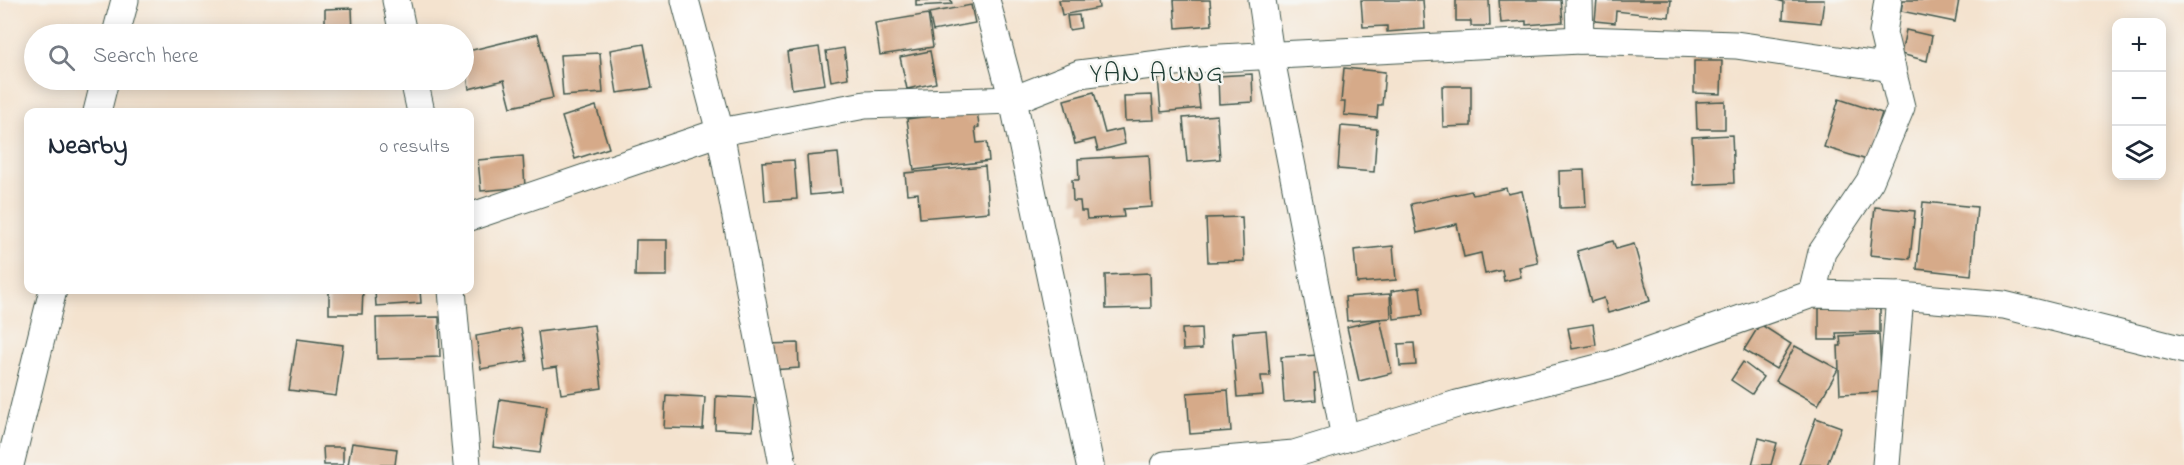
<!DOCTYPE html>
<html lang="en">
<head>
<meta charset="utf-8">
<style>
  :root { --surface:#fff; --page:#f2f2f3; --text:#1f2937; --muted:#747a83; --line:#e0e1e3 }
  body { margin:0; font-family:"Indie Flower",sans-serif; background:var(--page); color:var(--text) }
  .controls { position:absolute; right:18px; top:18px; display:grid; overflow:hidden; border-radius:12px; box-shadow:0 3px 15px #0003 }
  .controls button { width:54px; height:54px; display:grid; place-items:center; padding:0; border:0; border-bottom:2px solid var(--line); background:var(--surface); color:var(--text); font:30px sans-serif }
  .list { margin:0; padding:0; list-style:none }
  h2 { display:flex; justify-content:space-between; align-items:center; height:78px; margin:0; padding:0 24px; font-size:26px }
  h2 small { font-size:20px; font-weight:400; color:var(--muted) }
  .icon { flex:none; width:33px; height:33px; fill:none; stroke:currentColor; stroke-width:2; stroke-linecap:round; stroke-linejoin:round }
  .map { position:relative; flex:none; width:2184px; height:465px; overflow:hidden }
  .search { position:absolute; background:var(--surface); box-shadow:0 3px 15px #0003; left:24px; top:24px; width:450px; height:66px; display:flex; align-items:center; gap:15px; box-sizing:border-box; padding:0 21px; border-radius:33px; color:var(--muted); font-size:22px }
  .panel { position:absolute; background:var(--surface); box-shadow:0 3px 15px #0003; left:24px; top:108px; width:450px; height:186px; border-radius:12px }
  .map>svg:first-child { display:block }
  .building { fill:#d6aa89 }
  .lines { fill:none; stroke-linecap:round; stroke-linejoin:round }
  .street-casing { stroke:#3f564b; stroke-width:29 }
  .street { stroke:#fff; stroke-width:27 }
  .labels { text-anchor:middle; dominant-baseline:central; stroke-width:5; stroke-linejoin:round; paint-order:stroke }
  .quarter-label { font-size:27px; letter-spacing:1.5px; fill:#1f3d34; stroke:#f6f6f2 }
</style>
</head>
<body>
<div class="map">
<svg width="2184" height="465" viewBox="0 0 2184 465">
  <rect width="100%" height="100%" fill="#f6f6f2"/>
  <filter id="ink" filterUnits="userSpaceOnUse"><feTurbulence type="fractalNoise" baseFrequency=".0167" numOctaves="2"/><feDisplacementMap in="SourceGraphic" scale="12" xChannelSelector="R" yChannelSelector="G"/><feConvolveMatrix kernelMatrix="1 2 1 2 8 2 1 2 1" color-interpolation-filters="sRGB"/></filter>
  <filter id="wash" filterUnits="userSpaceOnUse"><feTurbulence type="fractalNoise" baseFrequency=".008" numOctaves="4" result="noise"/><feDisplacementMap in="SourceGraphic" scale="24" xChannelSelector="R" yChannelSelector="G"/><feGaussianBlur stdDeviation="1.35" result="paint"/><feColorMatrix in="noise" values="0 0 0 0 0 0 0 0 0 0 0 0 0 0 0 0 0 1.4 0 .05"/><feComposite in="paint" operator="in"/></filter>
  <g filter="url(#wash)">
    <rect width="100%" height="100%" fill="#f4e3cf"/>
    <g id="blocks">
      <!-- building -->
      <g class="building">
        <polygon points="916,0 951,0 952,4 916,6"/>
        <polygon points="1059,0 1098,0 1099,8 1062,15"/>
        <polygon points="1174,0 1210,0 1212,25 1176,28"/>
        <polygon points="1361,0 1423,0 1425,29 1387,32 1387,26 1363,27"/>
        <polygon points="1456,0 1489,0 1490,26 1471,26 1471,21 1456,21"/>
        <polygon points="1499,0 1561,0 1563,22 1526,25 1526,21 1501,23"/>
        <polygon points="1597,0 1671,0 1669,17 1616,11 1615,23 1595,21"/>
        <polygon points="1777,0 1824,0 1821,23 1783,19 1784,2"/>
        <polygon points="1903,0 1959,0 1955,22 1901,11"/>
        <polygon points="971,5 975,23 933,31 929,13"/>
        <polygon points="352,8 353,34 325,34 325,9"/>
        <polygon points="928,14 933,47 880,55 875,23"/>
        <polygon points="1079,15 1081,28 1069,30 1067,16"/>
        <polygon points="1906,30 1932,36 1927,61 1901,54"/>
        <polygon points="538,34 553,98 511,107 504,80 469,89 464,52"/>
        <polygon points="644,44 652,88 617,93 610,50"/>
        <polygon points="819,47 825,84 792,89 787,52"/>
        <polygon points="844,48 848,78 831,81 826,51"/>
        <polygon points="930,51 936,83 907,89 900,57"/>
        <polygon points="600,53 603,93 563,96 560,55"/>
        <polygon points="1694,61 1722,61 1721,94 1694,93"/>
        <polygon points="1344,68 1385,72 1382,105 1378,105 1377,118 1344,115 1345,102 1341,102"/>
        <polygon points="1196,73 1200,108 1161,112 1158,77"/>
        <polygon points="1252,74 1253,102 1219,104 1218,76"/>
        <polygon points="1442,86 1471,86 1471,126 1443,127"/>
        <polygon points="1094,92 1105,133 1122,129 1125,144 1098,151 1095,139 1075,144 1064,100"/>
        <polygon points="1152,95 1154,120 1125,121 1124,96"/>
        <polygon points="1839,99 1882,113 1867,160 1824,147"/>
        <polygon points="1725,101 1725,129 1697,129 1696,102"/>
        <polygon points="596,106 609,148 575,159 562,117"/>
        <polygon points="977,110 979,127 975,128 977,143 987,142 989,161 914,170 907,119"/>
        <polygon points="1217,115 1220,159 1187,162 1183,118"/>
        <polygon points="1341,126 1377,129 1374,172 1338,169"/>
        <polygon points="1732,135 1734,183 1694,185 1692,137"/>
        <polygon points="838,153 842,192 810,195 807,156"/>
        <polygon points="1149,155 1152,207 1123,209 1124,217 1087,219 1086,211 1081,211 1080,201 1073,201 1072,180 1079,180 1078,159"/>
        <polygon points="523,156 525,187 481,191 478,160"/>
        <polygon points="794,160 797,199 765,201 762,162"/>
        <polygon points="985,166 989,212 920,218 918,193 907,194 905,173"/>
        <polygon points="1584,170 1586,207 1560,208 1559,171"/>
        <polygon points="1506,188 1508,194 1522,191 1538,263 1519,267 1521,277 1504,281 1502,270 1485,274 1481,253 1464,257 1457,224 1417,233 1411,204 1471,191 1473,195"/>
        <polygon points="1923,202 1977,207 1971,275 1917,269"/>
        <polygon points="1875,207 1915,211 1910,259 1870,255"/>
        <polygon points="1242,217 1244,261 1208,262 1206,218"/>
        <polygon points="636,240 667,240 667,276 635,276"/>
        <polygon points="1613,241 1616,249 1634,244 1650,301 1608,313 1604,298 1591,302 1577,251"/>
        <polygon points="1393,246 1396,280 1357,283 1354,250"/>
        <polygon points="1150,273 1151,308 1106,309 1105,275"/>
        <polygon points="1420,287 1423,315 1394,319 1391,291"/>
        <polygon points="329,290 363,290 362,314 329,314"/>
        <polygon points="375,290 420,290 421,303 376,306"/>
        <polygon points="1390,294 1391,318 1347,321 1345,297"/>
        <polygon points="1880,307 1880,332 1836,333 1837,340 1819,340 1819,308"/>
        <polygon points="439,317 440,357 377,359 376,318"/>
        <polygon points="1380,319 1392,373 1359,381 1347,327"/>
        <polygon points="1593,324 1596,345 1572,349 1568,328"/>
        <polygon points="1760,324 1791,344 1776,369 1744,350"/>
        <polygon points="594,325 602,388 561,394 557,367 543,369 538,332"/>
        <polygon points="521,328 527,361 481,369 476,336"/>
        <polygon points="1201,328 1202,349 1183,350 1182,329"/>
        <polygon points="1266,330 1270,376 1261,376 1263,395 1237,397 1232,333"/>
        <polygon points="1879,334 1882,392 1840,394 1838,346 1841,346 1840,336"/>
        <polygon points="297,339 343,345 336,396 289,390"/>
        <polygon points="798,343 799,368 771,370 769,344"/>
        <polygon points="1414,343 1416,365 1400,366 1398,344"/>
        <polygon points="1795,346 1838,369 1818,405 1776,381"/>
        <polygon points="1320,355 1322,373 1314,374 1316,400 1284,402 1281,357"/>
        <polygon points="1743,362 1763,377 1752,394 1731,380"/>
        <polygon points="1228,390 1231,431 1190,434 1187,393"/>
        <polygon points="666,395 705,397 703,429 664,428"/>
        <polygon points="716,396 755,398 753,431 715,429"/>
        <polygon points="500,399 547,406 540,453 493,447"/>
        <polygon points="1816,418 1841,427 1827,465 1802,465 1799,464"/>
        <polygon points="1759,438 1777,443 1771,465 1752,465"/>
        <polygon points="352,443 397,449 395,465 348,465"/>
        <polygon points="323,447 343,447 343,465 324,465"/>
      </g>
    </g>
  </g>
  <g filter="url(#ink)">
    <use href="#blocks" fill-opacity="0" stroke="#3f564b" stroke-width="1.5"/>
    <g class="lines">
      <defs>
        <g id="street">
          <polyline points="396,0 403,34"/>
          <polyline points="685,0 720,132 783,465"/>
          <polyline points="986,0 1013,100 1090,465"/>
          <polyline points="1262,0 1270,54 1345,438"/>
          <polyline points="1579,0 1580,40"/>
          <polyline points="116,34 125,0"/>
          <polyline points="414,80 421,112"/>
          <polyline points="97,112 105,80"/>
          <polyline points="470,217 720,132 865,105 1013,100 1079,74 1200,59 1580,40 1736,45 1892,68"/>
          <polyline points="452,290 467,465"/>
          <polyline points="1812,294 1822,252 1870,181 1901,107 1883,33 1888,0"/>
          <polyline points="10,465 53,290"/>
          <polyline points="1165,465 1294,454 1457,404 1613,364 1812,294 1900,296 2004,305 2184,350"/>
          <polyline points="1886,465 1900,296"/>
        </g>
      </defs>
      <!-- street casing -->
      <use href="#street" class="street-casing"/>
      <!-- street -->
      <use href="#street" class="street"/>
    </g>
  </g>
  <g class="labels">
    <!-- quarter labels -->
    <g class="quarter-label">
      <text x="1157" y="74">YAN AUNG</text>
    </g>
  </g>
</svg>
<div class="controls">
<button>+</button>
<button>−</button>
<button><svg class="icon" aria-label="layers" viewBox="0 0 24 24"><path d="M12 4l9 5-9 5-9-5zM3 14l9 5 9-5"/></svg></button>
</div>
<div class="search"><svg class="icon" aria-label="search" viewBox="0 0 24 24"><circle cx="10" cy="10" r="6"/><path d="M15 15l6 6"/></svg>Search here</div>
<section class="panel">
<h2>Nearby<small>0 results</small></h2>
<ul class="list">
</ul>
</section>
</div>
</body>
</html>
